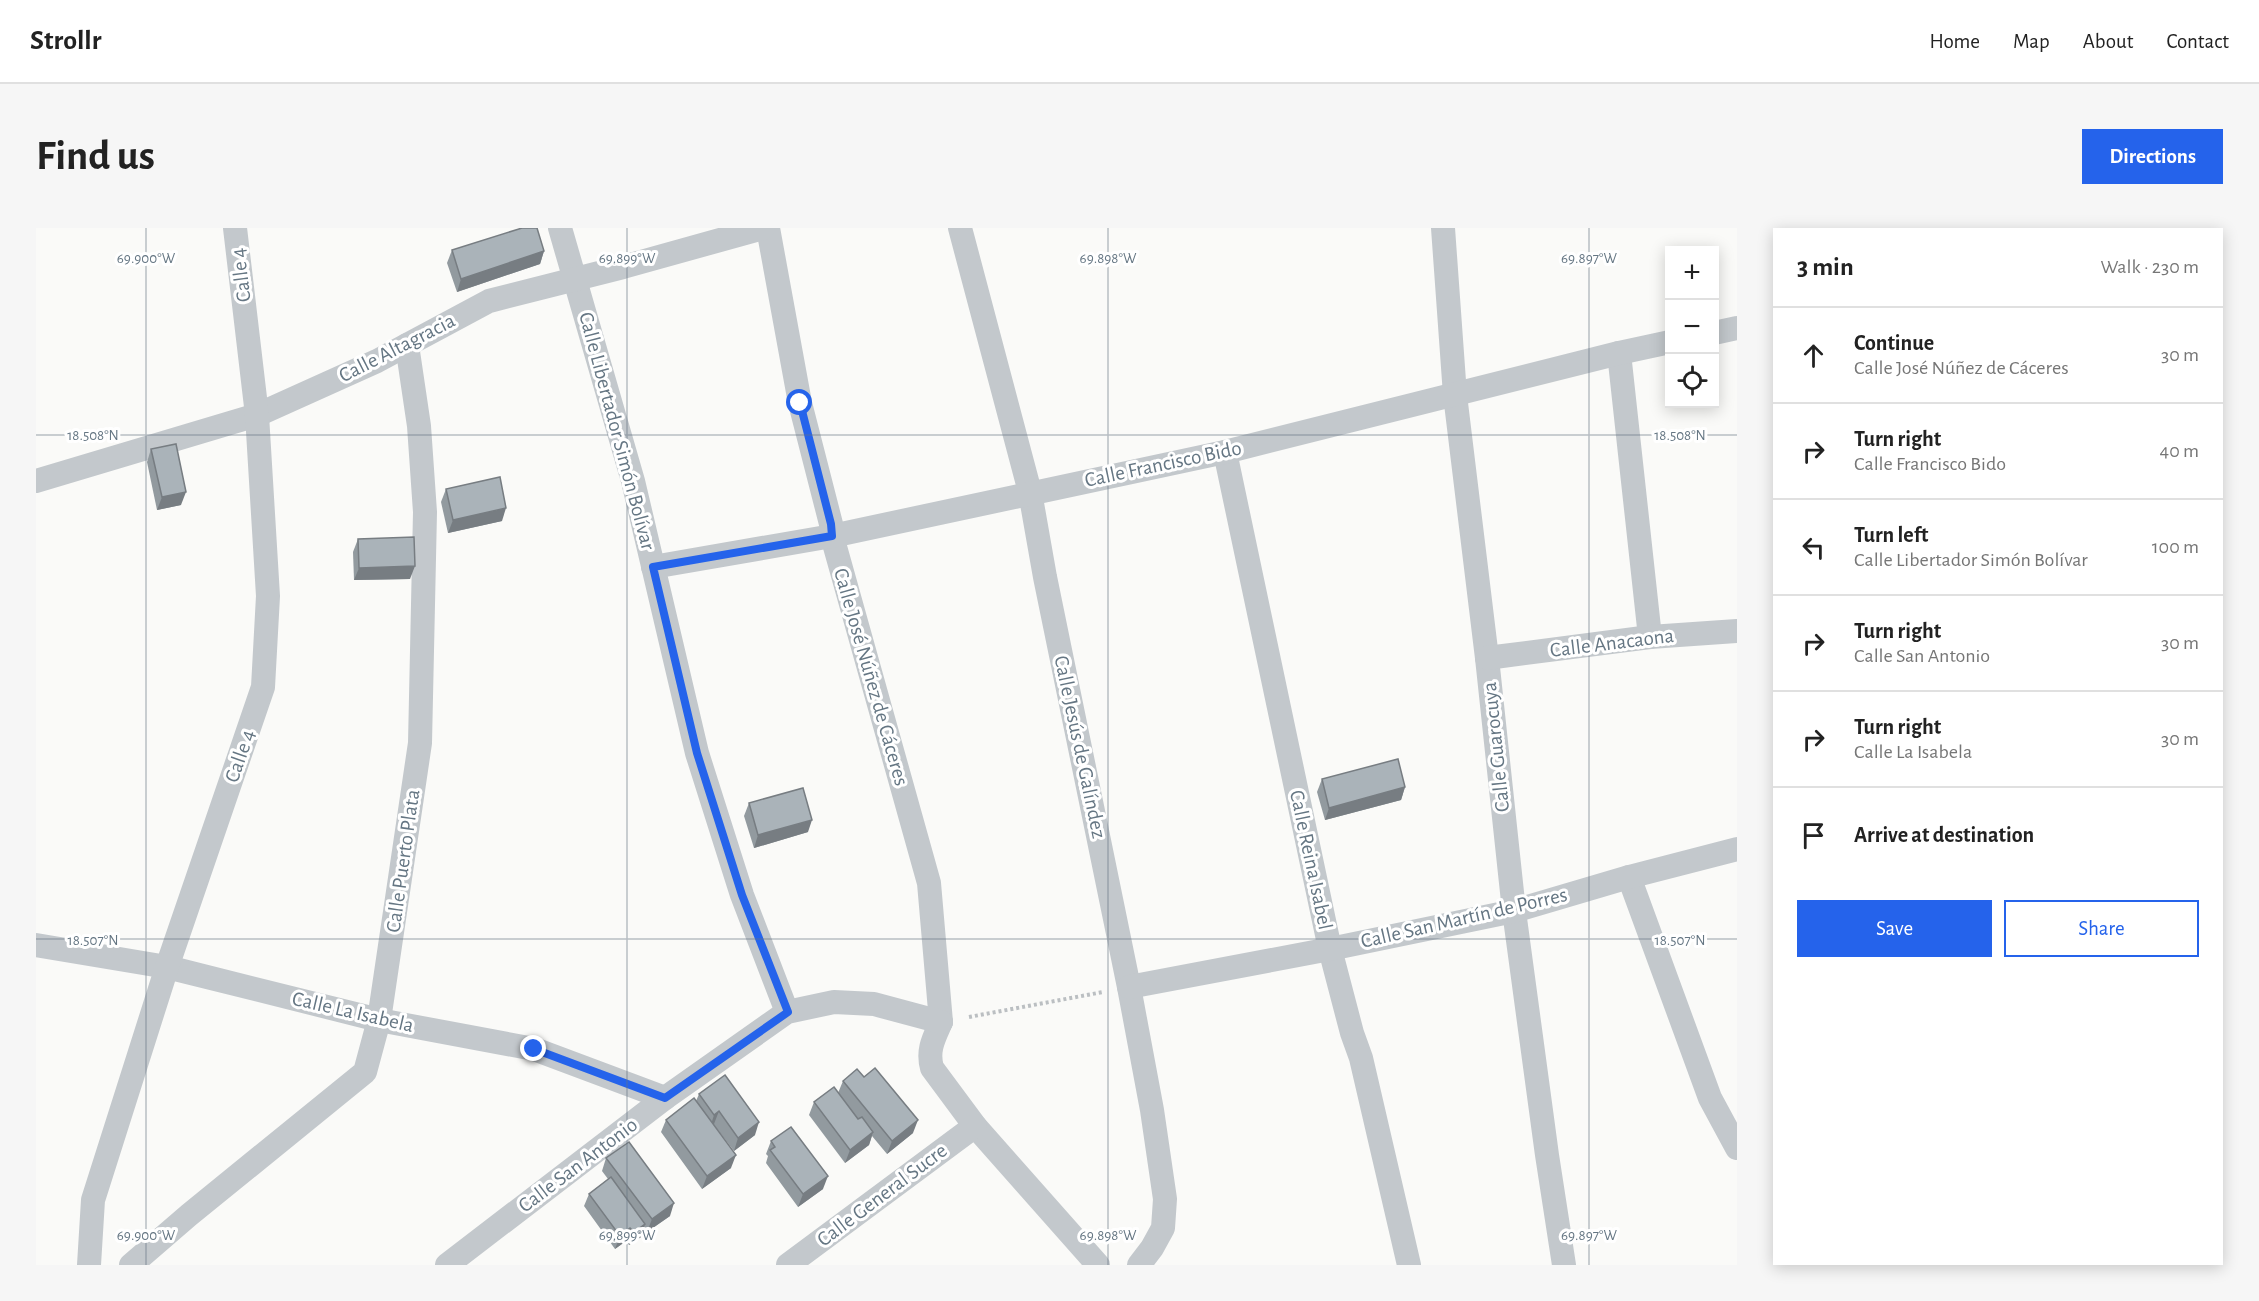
<!DOCTYPE html>
<html lang="en">
<head>
<meta charset="utf-8">
<style>
  :root { --surface:#fff; --page:#f6f6f6; --text:#222; --muted:#767676; --line:#e0e0e0; --accent:#2563eb }
  body { margin:0; font-family:"Alegreya Sans",sans-serif; background:var(--page); color:var(--text) }
  .controls { position:absolute; right:18px; top:18px; display:grid; overflow:hidden; border-radius:0px; box-shadow:0 3px 15px #0003 }
  .controls button { width:54px; height:54px; display:grid; place-items:center; padding:0; border:0; border-bottom:2px solid var(--line); background:var(--surface); color:var(--text); font:30px sans-serif }
  .stop { position:absolute; width:18px; height:18px; margin:-14px; border:4px solid #2563eb; border-radius:50%; background:#fff }
  .stop.end { background:#2563eb; border-color:#fff; box-shadow:0 2px 6px #0008 }
  .list { margin:0; padding:0; list-style:none }
  h2 { display:flex; justify-content:space-between; align-items:center; height:78px; margin:0; padding:0 24px; font-size:26px }
  h2 small { font-size:20px; font-weight:400; color:var(--muted) }
  .list li { display:grid; grid-template-columns:39px 1fr auto; gap:18px; align-items:center; box-sizing:border-box; height:96px; padding:0 24px; border-top:2px solid var(--line) }
  .list b { display:block; font-size:22px; white-space:nowrap }
  .list p { margin:0; font-size:20px; white-space:nowrap; color:var(--muted) }
  .list em { font-size:20px; font-style:normal; color:var(--muted) }
  .actions { display:flex; gap:12px; padding:18px 24px }
  .actions a { flex:1; padding:14px 0; border:2px solid var(--accent); border-radius:0px; text-align:center; font-size:21px; color:var(--accent) }
  .actions .main { background:var(--accent); color:#fff }
  .icon { flex:none; width:33px; height:33px; fill:none; stroke:currentColor; stroke-width:2; stroke-linecap:round; stroke-linejoin:round }
  .map { position:relative; flex:none; width:1701px; height:1037px; overflow:hidden; border-radius:0px }
  header { display:flex; align-items:center; gap:36px; box-sizing:border-box; height:84px; padding:0 30px; background:var(--surface); border-bottom:2px solid var(--line) }
  header strong { font-size:28px }
  nav { display:flex; gap:33px; margin-inline-start:auto; font-size:21px }
  .intro { display:flex; align-items:center; justify-content:space-between; box-sizing:border-box; height:144px; padding:0 36px }
  h1 { margin:0; font-size:42px }
  .button { padding:15px 27px; border-radius:0px; background:var(--accent); color:#fff; font-size:21px; font-weight:700 }
  main { display:flex; gap:36px; padding:0 36px }
  aside { flex:1; background:var(--surface); border-radius:0px; box-shadow:0 3px 15px #0003 }
  .map>svg:first-child { display:block }
  .lines { fill:none; stroke-linecap:round; stroke-linejoin:round }
  .path { stroke:#bbbfc2; stroke-width:4; stroke-dasharray:3 3; stroke-linecap:butt }
  .street { stroke:#c3c8cc; stroke-width:24 }
  .wall { fill:#929a9f }
  .shaded-wall { fill:#777d82 }
  .building { fill:#aab3b9; stroke:#777d82; stroke-width:1.5 }
  .route { stroke:#2563eb; stroke-width:8 }
  .ticks { fill:none; stroke:#657683; stroke-width:1.5; stroke-opacity:0.45 }
  .labels { text-anchor:middle; dominant-baseline:central; stroke-width:6; stroke-linejoin:round; paint-order:stroke }
  .street-label { font-size:21px; fill:#657683; stroke:#fff }
  .ticks-label { font-size:15px; text-anchor:middle; fill:#657683; stroke:#fff; stroke-width:6; stroke-linejoin:round; paint-order:stroke }
</style>
</head>
<body>
<header>
<strong>Strollr</strong>
<nav><a>Home</a><a>Map</a><a>About</a><a>Contact</a></nav>
</header>
<div class="intro"><h1>Find us</h1><a class="button">Directions</a></div>
<main>
<div class="map">
<svg width="1701" height="1037" viewBox="0 0 1701 1037">
  <rect width="100%" height="100%" fill="#fafaf8"/>
  <g class="lines">
    <!-- path -->
    <polyline class="path" points="933,789 1067,764"/>
    <!-- street -->
    <g class="street">
      <polyline points="524,0 597,253 661,525 706,667 751,784"/>
      <polyline points="732,0 764,175 795,296 796,308 893,655 905,794"/>
      <polyline points="924,0 994,264 1009,349 1093,759 1116,882 1129,971 1127,1000 1116,1020 1103,1037"/>
      <polyline points="1407,0 1419,167 1451,430 1478,683 1511,927 1528,1037"/>
      <polyline points="1678,105 1701,100"/>
      <polyline points="1583,125 1614,409"/>
      <polyline points="1189,224 1294,721 1316,805 1325,830 1373,1037"/>
      <polyline points="0,253 221,187 341,133 453,73 587,39 727,0"/>
      <polyline points="617,339 796,308 1189,224 1583,125 1634,114"/>
      <polyline points="1451,430 1614,409 1701,403"/>
      <polyline points="1593,649 1674,870 1701,920"/>
      <polyline points="0,717 131,739 343,792 498,821 629,870"/>
      <polyline points="1093,759 1294,721 1478,683 1593,649 1701,621"/>
      <path d="M905,794C898,810 891,822 896,840L939,898L1062,1037"/>
      <polyline points="53,1037 57,972 131,739 227,459 232,368 221,187 199,0"/>
      <polyline points="95,1037 153,987 329,844 343,792 384,515 389,284 383,198 371,117"/>
      <polyline points="411,1037 629,870 751,784 798,774 838,776 905,794"/>
      <polyline points="752,1037 939,898"/>
    </g>
  </g>
  <!-- wall -->
  <g class="wall">
    <polygon points="416,22 508,23 504,36 421,64 411,35"/>
    <polygon points="115,221 145,277 121,282 111,234"/>
    <polygon points="410,261 466,293 412,305 405,274"/>
    <polygon points="322,311 374,351 318,352 317,324"/>
    <polygon points="1286,551 1369,559 1365,572 1289,592 1281,564"/>
    <polygon points="713,575 772,604 718,620 708,588"/>
    <polygon points="807,853 877,905 851,926 836,908 833,917 809,935 773,887 778,874 802,865"/>
    <polygon points="663,866 719,907 698,923 678,897 695,940 666,961 625,904 630,892 660,873"/>
    <polygon points="735,913 787,961 762,979 730,935 732,928 730,926"/>
    <polygon points="570,930 634,988 611,1004 608,999 605,1009 593,1017 590,1013 579,1021 548,978 553,966 572,951 566,943"/>
  </g>
  <!-- shaded-wall -->
  <g class="shaded-wall">
    <polygon points="508,23 504,36 421,64 425,51"/>
    <polygon points="150,264 145,277 121,282 126,269"/>
    <polygon points="470,280 466,293 412,305 417,292"/>
    <polygon points="379,338 374,351 318,352 323,340"/>
    <polygon points="1369,559 1365,572 1289,592 1293,580"/>
    <polygon points="776,592 772,604 718,620 722,607"/>
    <polygon points="683,883 678,896 674,900 678,887"/>
    <polygon points="882,892 877,905 851,926 856,913"/>
    <polygon points="723,894 719,907 698,923 702,910"/>
    <polygon points="837,904 833,917 809,935 814,922"/>
    <polygon points="700,927 695,940 666,961 671,948"/>
    <polygon points="792,948 787,961 762,979 767,966"/>
    <polygon points="638,975 634,988 611,1004 616,991"/>
    <polygon points="609,996 605,1009 593,1017 598,1004"/>
    <polygon points="594,1000 590,1013 579,1021 584,1008"/>
  </g>
  <!-- building -->
  <g class="building">
    <polygon points="486,0 501,0 508,23 425,51 416,22"/>
    <polygon points="140,216 150,264 126,269 115,221"/>
    <polygon points="464,249 470,280 417,292 410,261"/>
    <polygon points="378,309 379,338 323,340 322,311"/>
    <polygon points="1362,531 1369,559 1293,580 1286,551"/>
    <polygon points="767,560 776,592 722,607 713,575"/>
    <polygon points="839,840 882,892 856,913 807,853 821,841 828,849"/>
    <polygon points="689,847 723,894 702,910 683,883 678,887 663,866"/>
    <polygon points="798,859 822,891 826,889 837,904 814,922 778,874"/>
    <polygon points="658,870 700,927 671,948 630,892"/>
    <polygon points="755,899 792,948 767,966 734,922 739,919 735,913"/>
    <polygon points="593,914 638,975 616,991 570,930"/>
    <polygon points="575,949 609,996 598,1004 594,1000 584,1008 553,966"/>
  </g>
  <g class="lines">
    <!-- route -->
    <polyline class="route" points="498,821 629,870 752,784 706,667 661,525 617,339 796,308 795,296 764,175"/>
  </g>
  <!-- ticks -->
  <path class="ticks" d="M110,0V1037M591,0V1037M1072,0V1037M1553,0V1037M0,207H1701M0,711H1701"/>
  <g class="labels">
    <!-- street labels -->
    <g class="street-label">
      <text transform="translate(205 47) rotate(-97)">Calle 4</text>
      <text transform="translate(361 120) rotate(-27)">Calle Altagracia</text>
      <text transform="translate(581 203) rotate(75)">Calle Libertador Simón Bolívar</text>
      <text transform="translate(1127 236) rotate(-12)">Calle Francisco Bido</text>
      <text transform="translate(1576 415) rotate(-7)">Calle Anacaona</text>
      <text transform="translate(835 449) rotate(74)">Calle José Núñez de Cáceres</text>
      <text transform="translate(1044 519) rotate(78)">Calle Jesús de Galíndez</text>
      <text transform="translate(1460 519) rotate(-96)">Calle Guarocuya</text>
      <text transform="translate(204 528) rotate(-71)">Calle 4</text>
      <text transform="translate(1275 632) rotate(78)">Calle Reina Isabel</text>
      <text transform="translate(367 633) rotate(-82)">Calle Puerto Plata</text>
      <text transform="translate(1428 690) rotate(-13)">Calle San Martín de Porres</text>
      <text transform="translate(317 784) rotate(13)">Calle La Isabela</text>
      <text transform="translate(542 937) rotate(-37)">Calle San Antonio</text>
      <text transform="translate(846 967) rotate(-37)">Calle General Sucre</text>
    </g>
  </g>
  <g class="ticks-label">
    <text x="110" y="35">69.900°W</text>
    <text x="591" y="35">69.899°W</text>
    <text x="1072" y="35">69.898°W</text>
    <text x="1553" y="35">69.897°W</text>
    <text x="57" y="212">18.508°N</text>
    <text x="1644" y="212">18.508°N</text>
    <text x="57" y="717">18.507°N</text>
    <text x="1644" y="717">18.507°N</text>
    <text x="110" y="1012">69.900°W</text>
    <text x="591" y="1012">69.899°W</text>
    <text x="1072" y="1012">69.898°W</text>
    <text x="1553" y="1012">69.897°W</text>
  </g>
</svg>
<div class="controls">
<button>+</button>
<button>−</button>
<button><svg class="icon" aria-label="locate" viewBox="0 0 24 24"><circle cx="12" cy="12" r="6"/><path d="M12 2v4M12 18v4M2 12h4M18 12h4"/></svg></button>
</div>
<div class="stop" style="left:764px;top:175px"></div>
<div class="stop end" style="left:498px;top:821px"></div>
</div>
<aside>
<h2>3 min<small>Walk · 230 m</small></h2>
<ul class="list">
<li><svg class="icon" aria-label="ahead" viewBox="0 0 24 24"><path d="M12 20V5M6 11l6-6 6 6"/></svg><div><b>Continue</b><p>Calle José Núñez de Cáceres</p></div><em>30 m</em></li>
<li><svg class="icon" aria-label="right" viewBox="0 0 24 24"><path d="M7 20v-9h11M14 6l5 5-5 5"/></svg><div><b>Turn right</b><p>Calle Francisco Bido</p></div><em>40 m</em></li>
<li><svg class="icon" aria-label="left" viewBox="0 0 24 24"><path d="M17 20v-9H6M10 6l-5 5 5 5"/></svg><div><b>Turn left</b><p>Calle Libertador Simón Bolívar</p></div><em>100 m</em></li>
<li><svg class="icon" aria-label="right" viewBox="0 0 24 24"><path d="M7 20v-9h11M14 6l5 5-5 5"/></svg><div><b>Turn right</b><p>Calle San Antonio</p></div><em>30 m</em></li>
<li><svg class="icon" aria-label="right" viewBox="0 0 24 24"><path d="M7 20v-9h11M14 6l5 5-5 5"/></svg><div><b>Turn right</b><p>Calle La Isabela</p></div><em>30 m</em></li>
<li><svg class="icon" aria-label="arrive" viewBox="0 0 24 24"><path d="M6 21V4h12l-3 4 3 4H6"/></svg><div><b>Arrive at destination</b></div></li>
</ul>
<div class="actions"><a class="main">Save</a><a>Share</a></div>
</aside>
</main>
</body>
</html>
